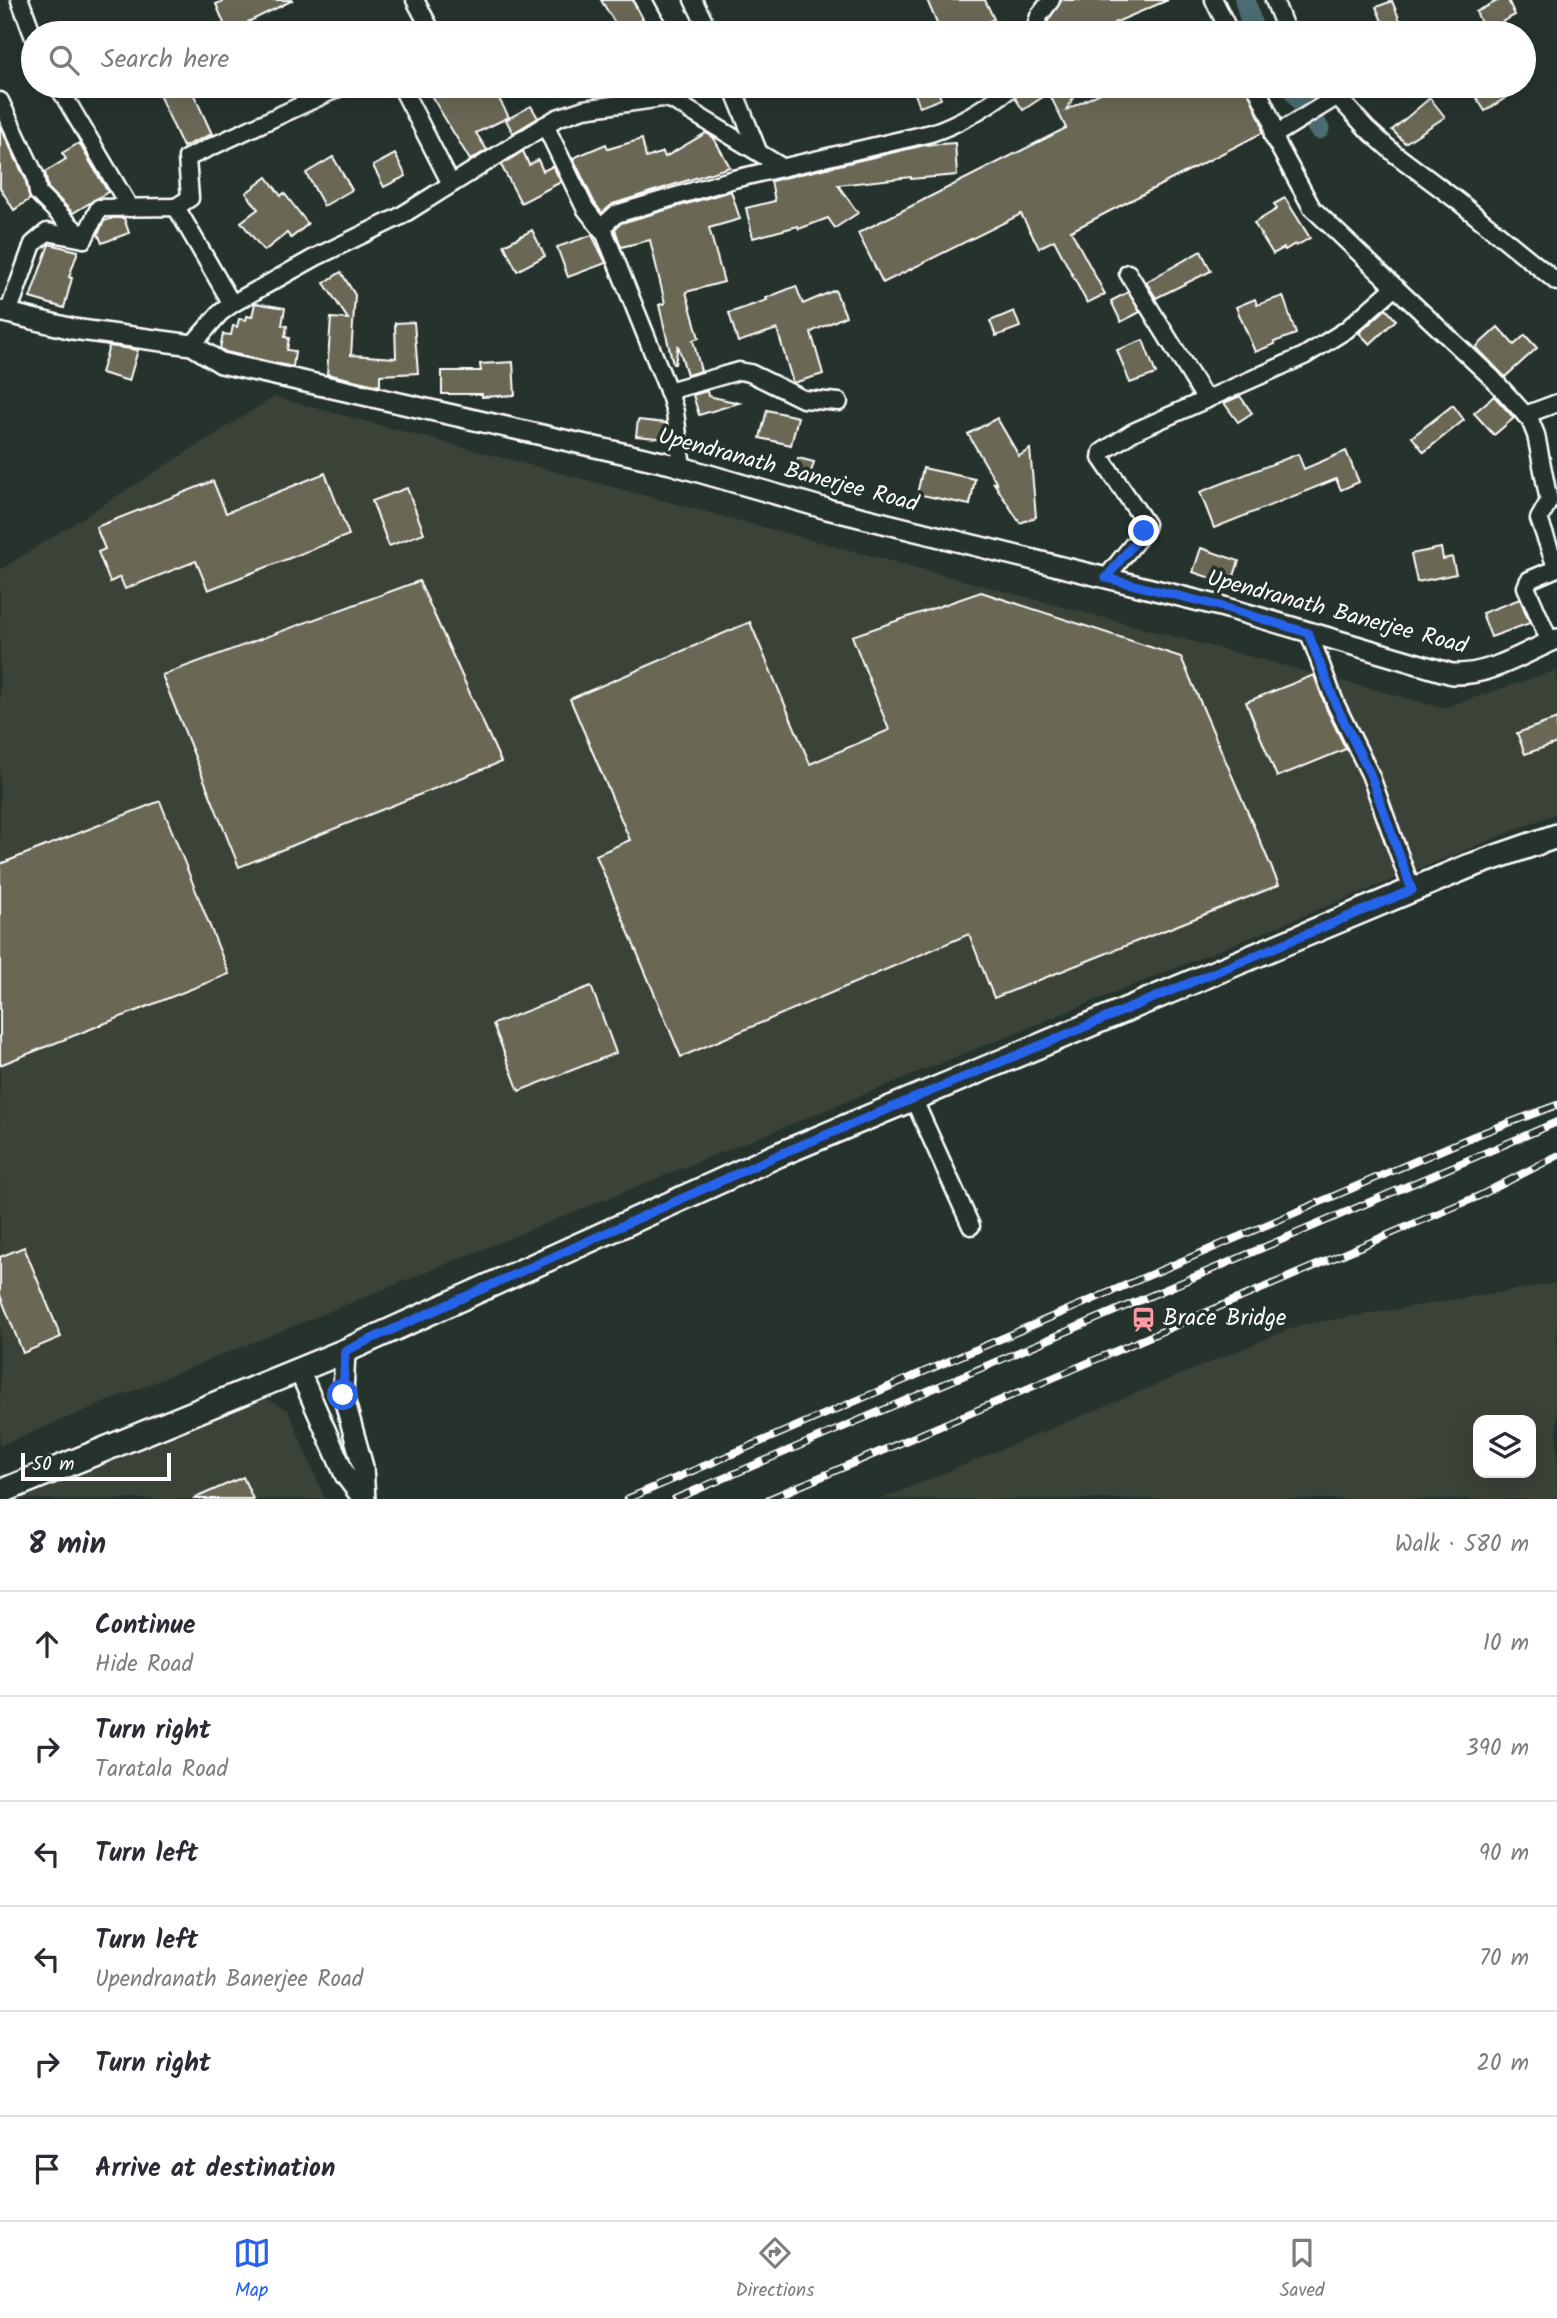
<!DOCTYPE html>
<html lang="en">
<head>
<meta charset="utf-8">
<style>
  :root { --surface:#fff; --page:#f7f7f7; --text:#2b2b33; --muted:#7c7c81; --line:#e1e1e2; --accent:#2563eb }
  body { margin:0; font-family:Kalam,sans-serif; background:var(--page); color:var(--text) }
  .controls { position:absolute; right:21px; bottom:21px; display:grid; overflow:hidden; border-radius:14px; box-shadow:0 7px 28px #0002 }
  .controls button { width:63px; height:63px; display:grid; place-items:center; padding:0; border:0; border-bottom:2px solid var(--line); background:var(--surface); color:var(--text); font:35px sans-serif }
  .scale { position:absolute; left:21px; bottom:18px; width:150px; box-sizing:border-box; padding-left:7px; border:4px solid #fff; border-top:0; font-size:19px; line-height:24px; white-space:nowrap; color:#fff; -webkit-text-stroke:5px #26332d; paint-order:stroke }
  .stop { position:absolute; width:21px; height:21px; margin:-16px; border:5px solid #2563eb; border-radius:50%; background:#fff }
  .stop.end { background:#2563eb; border-color:#fff; box-shadow:0 2px 7px #0008 }
  .list { margin:0; padding:0; list-style:none }
  h2 { display:flex; justify-content:space-between; align-items:center; height:91px; margin:0; padding:0 28px; font-size:30px }
  h2 small { font-size:23px; font-weight:400; color:var(--muted) }
  .list li { display:grid; grid-template-columns:46px 1fr auto; gap:21px; align-items:center; box-sizing:border-box; height:105px; padding:0 28px; border-top:2px solid var(--line) }
  .list b { display:block; font-size:26px; white-space:nowrap }
  .list p { margin:0; font-size:23px; white-space:nowrap; color:var(--muted) }
  .list em { font-size:23px; font-style:normal; color:var(--muted) }
  .icon { flex:none; width:38px; height:38px; fill:none; stroke:currentColor; stroke-width:2; stroke-linecap:round; stroke-linejoin:round }
  .map { position:relative; flex:none; width:1557px; height:1499px; overflow:hidden }
  .search { position:absolute; background:var(--surface); box-shadow:0 7px 28px #0002; left:21px; right:21px; top:21px; height:77px; display:flex; align-items:center; gap:18px; box-sizing:border-box; padding:0 24px; border-radius:38px; color:var(--muted); font-size:26px }
  .sheet { height:721px; background:var(--surface) }
  nav { display:flex; justify-content:space-around; align-items:center; box-sizing:border-box; height:98px; border-top:2px solid var(--line); background:var(--surface); font-size:19px; color:var(--muted) }
  nav a { display:grid; justify-items:center; gap:4px }
  nav .on { color:var(--accent) }
  .map>svg:first-child { display:block }
  .built { fill:#3b4339; fill-rule:evenodd }
  .lines { fill:none; stroke-linecap:round; stroke-linejoin:round }
  .canal { stroke:#4c6d73; stroke-width:21 }
  .building { fill:#6b6854; stroke:#fff; stroke-width:2 }
  .minor-casing { stroke:#fff; stroke-width:21 }
  .tertiary-casing { stroke:#fff; stroke-width:24 }
  .secondary-casing { stroke:#fff; stroke-width:28 }
  .minor { stroke:#26332d; stroke-width:16 }
  .tertiary { stroke:#26332d; stroke-width:19 }
  .secondary { stroke:#26332d; stroke-width:23 }
  .rail-casing { stroke:#fff; stroke-width:8 }
  .rail { stroke:#26332d; stroke-width:5; stroke-dasharray:16; stroke-linecap:butt }
  .route { stroke:#2563eb; stroke-width:9 }
  .labels { text-anchor:middle; dominant-baseline:central; stroke-width:7; stroke-linejoin:round; paint-order:stroke }
  .street-label { font-size:23px; fill:#fff; stroke:#26332d }
  .poi-label { font-size:23px; fill:#fff; stroke:#26332d; text-anchor:start }
</style>
</head>
<body>
<div class="map">
<svg width="1557" height="1499" viewBox="0 0 1557 1499">
  <rect width="100%" height="100%" fill="#26332d"/>
  <filter id="ink" filterUnits="userSpaceOnUse"><feTurbulence type="fractalNoise" baseFrequency=".0143" numOctaves="2"/><feDisplacementMap in="SourceGraphic" scale="14" xChannelSelector="R" yChannelSelector="G"/><feConvolveMatrix kernelMatrix="1 2 1 2 8 2 1 2 1" color-interpolation-filters="sRGB"/></filter>
  <g filter="url(#ink)">
    <!-- built -->
    <g class="built">
      <polygon points="274,397 1443,708 1557,670 1557,813 0,1445 0,570"/>
      <path d="M1557,1283V1499H882L1300,1325ZM1531,1420V1473H1478V1420Z"/>
      <polygon points="262,1396 288,1410 325,1499 15,1499"/>
    </g>
    <g class="lines">
      <!-- canal -->
      <g class="canal">
        <polyline points="1245,0 1252,26 1257,33"/>
        <polyline points="1291,86 1319,129"/>
      </g>
    </g>
    <!-- building -->
    <g class="building">
      <polygon points="226,0 293,0 248,22 250,27 235,33 228,33 216,4"/>
      <polygon points="601,0 633,0 649,33 621,33"/>
      <polygon points="927,0 985,0 994,19 964,33 941,33"/>
      <polygon points="1061,0 1168,0 1114,23 1116,26 1103,33 1045,33 1048,21"/>
      <polygon points="1499,0 1508,0 1515,15 1485,31 1476,12"/>
      <polygon points="1392,1 1405,33 1387,33 1376,7"/>
      <polygon points="155,86 190,86 212,134 183,147"/>
      <polygon points="453,86 492,86 509,117 476,133 487,150 470,160 432,97"/>
      <polygon points="912,86 936,86 941,99 920,107"/>
      <polygon points="1027,86 1081,86 1066,110 1114,86 1246,86 1262,124 1262,133 1071,231 1105,294 1087,303 1054,240 1039,248 1021,214 883,283 858,233 1066,128 1049,93 1023,110 1015,98"/>
      <polygon points="1469,86 1524,86 1485,111"/>
      <polygon points="1430,98 1445,117 1405,143 1392,130"/>
      <polygon points="531,106 538,118 513,133 506,120"/>
      <polygon points="0,126 25,178 30,199 14,210 0,188"/>
      <polygon points="706,133 713,137 730,167 613,204 602,213 594,202 573,158 606,144 608,149 642,139 646,158 663,152 665,157"/>
      <polygon points="79,143 108,192 73,213 48,188 45,172 66,159 62,153"/>
      <polygon points="955,143 957,175 911,179 911,177 838,185 858,213 835,228 828,218 799,229 798,226 753,238 746,208 775,201 771,181 925,145"/>
      <polygon points="523,151 529,165 538,160 543,171 553,166 561,182 521,203 501,165"/>
      <polygon points="395,154 406,176 384,187 373,166"/>
      <polygon points="333,157 352,190 324,206 306,173"/>
      <polygon points="267,177 281,196 284,193 308,224 291,238 287,233 264,251 241,222 258,209 246,193"/>
      <polygon points="731,191 740,219 709,228 724,282 686,292 699,338 693,340 701,371 687,375 678,345 675,364 673,364 659,305 665,303 650,240 621,247 615,229 621,223"/>
      <polygon points="1285,198 1310,238 1296,246 1295,244 1285,250 1284,248 1273,254 1254,223 1277,209 1274,204"/>
      <polygon points="113,218 124,218 129,233 102,243 98,234 104,221"/>
      <polygon points="532,230 545,256 517,271 504,245"/>
      <polygon points="592,235 606,263 568,277 557,247"/>
      <polygon points="49,244 78,251 69,277 72,278 64,308 30,298"/>
      <polygon points="1201,251 1211,271 1156,298 1146,282"/>
      <polygon points="341,272 355,295 351,355 396,358 395,323 414,322 418,373 380,375 380,386 327,374 331,318 348,319 324,283"/>
      <polygon points="796,286 803,304 835,290 846,316 811,332 823,374 793,383 777,329 738,342 729,313 767,300 766,298"/>
      <polygon points="1128,292 1140,312 1121,322 1111,301"/>
      <polygon points="1283,296 1296,334 1274,342 1275,344 1255,352 1236,307 1255,299 1257,305"/>
      <polygon points="255,303 285,308 282,325 287,326 285,337 289,338 287,350 295,351 293,367 226,352 220,348 223,334 231,335 233,326 237,327 239,319 246,320 247,316 252,317"/>
      <polygon points="1386,309 1396,320 1370,344 1359,333"/>
      <polygon points="1014,311 1020,327 996,336 990,321"/>
      <polygon points="1498,327 1514,345 1525,335 1537,348 1505,377 1476,347"/>
      <polygon points="1143,340 1156,374 1130,383 1117,350"/>
      <polygon points="109,346 138,350 129,381 101,373"/>
      <polygon points="513,362 515,395 482,397 482,394 442,394 442,371 481,371 480,364"/>
      <polygon points="707,391 708,396 739,403 699,415 693,395"/>
      <polygon points="1240,396 1252,413 1238,422 1224,403"/>
      <polygon points="1494,396 1514,418 1494,435 1474,413"/>
      <polygon points="1453,405 1464,420 1424,452 1412,437"/>
      <polygon points="767,410 798,417 791,445 760,438"/>
      <polygon points="997,418 1019,456 1030,449 1036,517 1020,523 994,483 997,484 968,434"/>
      <polygon points="638,420 666,423 667,439 636,436"/>
      <polygon points="1346,451 1359,482 1341,490 1336,479 1214,528 1200,492 1298,454 1304,469"/>
      <polygon points="798,458 814,462 810,476 794,472"/>
      <polygon points="923,468 975,479 970,505 917,494"/>
      <polygon points="325,473 349,535 208,590 196,561 125,589 120,577 110,582 98,552 105,549 96,527 213,481 226,513"/>
      <polygon points="407,488 424,533 389,546 372,501"/>
      <polygon points="1201,548 1239,561 1231,585 1193,572"/>
      <polygon points="1441,548 1443,559 1452,557 1456,574 1417,582 1411,554"/>
      <polygon points="419,581 501,762 239,867 162,675"/>
      <polygon points="981,592 1181,657 1279,885 994,998 969,934 681,1057 596,855 630,840 570,699 750,622 810,764 889,730 852,636"/>
      <polygon points="1520,599 1530,623 1491,637 1482,613"/>
      <polygon points="1314,675 1327,710 1346,749 1277,777 1246,702"/>
      <polygon points="1557,719 1557,743 1525,754 1517,733"/>
      <polygon points="160,801 229,974 0,1065 0,864"/>
      <polygon points="591,986 616,1053 519,1091 493,1024"/>
      <polygon points="24,1247 61,1337 23,1353 0,1295 0,1257"/>
      <polygon points="243,1477 253,1499 193,1499"/>
    </g>
    <g class="lines">
      <defs>
        <g id="minor">
          <polyline points="20,0 33,35"/>
          <polyline points="415,0 431,30 430,33"/>
          <polyline points="643,0 661,33"/>
          <polyline points="693,0 710,33"/>
          <polyline points="1214,0 1230,33"/>
          <polyline points="1274,0 1287,33"/>
          <polyline points="1034,33 1039,16 1051,0"/>
          <polyline points="58,86 130,208"/>
          <polyline points="401,86 451,184"/>
          <polyline points="732,86 758,151"/>
          <polyline points="1256,86 1272,121 1273,136 1312,208 1395,287"/>
          <polyline points="1328,86 1367,129 1395,154 1459,202 1557,282"/>
          <polyline points="0,101 35,175 38,193 84,239"/>
          <polyline points="545,125 585,208 605,234"/>
          <polyline points="1273,136 1338,96"/>
          <polyline points="176,207 190,198 187,158 343,86"/>
          <polyline points="1128,273 1206,400"/>
          <polyline points="8,313 33,244 47,232 84,239 99,208 176,207 232,304"/>
          <polyline points="192,345 220,313 232,304 316,257 399,217 557,118 584,109 662,98 672,100 782,167"/>
          <polyline points="668,391 739,371 750,373 803,399 839,402"/>
          <polyline points="1525,415 1557,403"/>
          <path d="M682,467L675,412L670,395L605,234L604,225L616,214L734,179L931,133C962,123 988,106 1014,86"/>
          <polyline points="1106,578 1144,531 1146,524 1101,458 1102,452 1133,432 1304,356 1346,330 1395,287 1492,378 1530,420 1536,435 1549,501 1539,519 1555,564 1555,569 1529,580 1526,587 1550,642"/>
          <polyline points="1309,633 1336,705 1370,774 1412,890"/>
          <polyline points="913,1098 971,1226"/>
        </g>
        <g id="tertiary">
          <path d="M0,311L73,329L192,345L221,363L671,464L827,509L1220,606L1452,674C1490,676 1523,653 1557,639"/>
          <polyline points="345,1351 343,1395 363,1467 365,1499"/>
          <polyline points="299,1370 345,1475 363,1499"/>
        </g>
        <polyline id="secondary" points="0,1492 345,1351 778,1155 1467,867 1557,836"/>
      </defs>
      <!-- minor casing -->
      <use href="#minor" class="minor-casing"/>
      <!-- tertiary casing -->
      <use href="#tertiary" class="tertiary-casing"/>
      <!-- secondary casing -->
      <use href="#secondary" class="secondary-casing"/>
      <!-- minor -->
      <use href="#minor" class="minor"/>
      <!-- tertiary -->
      <use href="#tertiary" class="tertiary"/>
      <!-- secondary -->
      <use href="#secondary" class="secondary"/>
      <defs>
        <g id="rail">
          <polyline points="627,1499 1474,1136 1557,1105"/>
          <polyline points="675,1499 1557,1122"/>
          <polyline points="769,1499 1479,1196 1557,1156"/>
        </g>
      </defs>
      <!-- rail casing -->
      <use href="#rail" class="rail-casing"/>
      <!-- rail -->
      <use href="#rail" class="rail"/>
    </g>
  </g>
  <g class="lines" filter="url(#ink)">
    <!-- route -->
    <polyline class="route" points="343,1395 345,1351 778,1155 1412,890 1370,774 1336,705 1308,633 1220,606 1106,578 1144,531"/>
  </g>
  <!-- icons -->
  <defs>
    <symbol id="station-bare" viewBox="-9 -9 18 18"><path d="M-3-6H3Q5-6 5-4V2Q5 4 3 4L4.5 6H3L1.5 4h-3L-3 6H-4.5L-3 4Q-5 4-5 2V-4Q-5-6-3-6ZM-3.5-4v3h7v-3ZM-3.5 1v1.5H-2V1ZM2 1v1.5H3.5V1Z" fill="#ff9aa2" stroke="#26332d" stroke-width="2.5" paint-order="stroke"/></symbol>
  </defs>
  <g fill-rule="evenodd">
    <use href="#station-bare" x="1126" y="1302" width="35" height="35"/>
  </g>
  <g class="labels">
    <!-- street labels -->
    <g class="street-label">
      <text transform="translate(788 471) rotate(15)">Upendranath Banerjee Road</text>
      <text transform="translate(1337 613) rotate(15)">Upendranath Banerjee Road</text>
    </g>
    <!-- poi labels -->
    <g class="poi-label">
      <text x="1163" y="1319">Brace Bridge</text>
    </g>
  </g>
</svg>
<div class="controls">
<button><svg class="icon" aria-label="layers" viewBox="0 0 24 24"><path d="M12 4l9 5-9 5-9-5zM3 14l9 5 9-5"/></svg></button>
</div>
<div class="scale">50 m</div>
<div class="stop" style="left:343px;top:1395px"></div>
<div class="stop end" style="left:1144px;top:531px"></div>
<div class="search"><svg class="icon" aria-label="search" viewBox="0 0 24 24"><circle cx="10" cy="10" r="6"/><path d="M15 15l6 6"/></svg>Search here</div>
</div>
<section class="sheet">
<h2>8 min<small>Walk · 580 m</small></h2>
<ul class="list">
<li><svg class="icon" aria-label="ahead" viewBox="0 0 24 24"><path d="M12 20V5M6 11l6-6 6 6"/></svg><div><b>Continue</b><p>Hide Road</p></div><em>10 m</em></li>
<li><svg class="icon" aria-label="right" viewBox="0 0 24 24"><path d="M7 20v-9h11M14 6l5 5-5 5"/></svg><div><b>Turn right</b><p>Taratala Road</p></div><em>390 m</em></li>
<li><svg class="icon" aria-label="left" viewBox="0 0 24 24"><path d="M17 20v-9H6M10 6l-5 5 5 5"/></svg><div><b>Turn left</b></div><em>90 m</em></li>
<li><svg class="icon" aria-label="left" viewBox="0 0 24 24"><path d="M17 20v-9H6M10 6l-5 5 5 5"/></svg><div><b>Turn left</b><p>Upendranath Banerjee Road</p></div><em>70 m</em></li>
<li><svg class="icon" aria-label="right" viewBox="0 0 24 24"><path d="M7 20v-9h11M14 6l5 5-5 5"/></svg><div><b>Turn right</b></div><em>20 m</em></li>
<li><svg class="icon" aria-label="arrive" viewBox="0 0 24 24"><path d="M6 21V4h12l-3 4 3 4H6"/></svg><div><b>Arrive at destination</b></div></li>
</ul>
</section>
<nav>
<a class="on"><svg class="icon" aria-label="map" viewBox="0 0 24 24"><path d="M3 6l6-2 6 2 6-2v14l-6 2-6-2-6 2zM9 4v14M15 6v14"/></svg>Map</a>
<a><svg class="icon" aria-label="directions" viewBox="0 0 24 24"><path d="M12 3l9 9-9 9-9-9zM9 14v-3h6M13 9l2 2-2 2"/></svg>Directions</a>
<a><svg class="icon" aria-label="saved" viewBox="0 0 24 24"><path d="M7 4h10v16l-5-4-5 4z"/></svg>Saved</a>
</nav>
</body>
</html>
